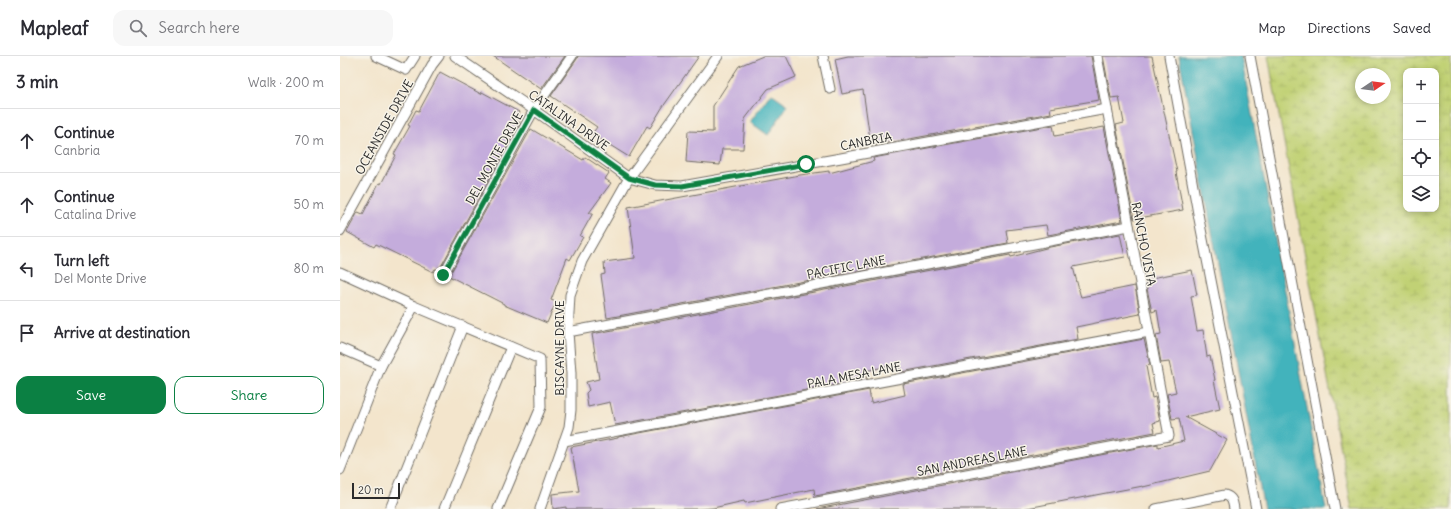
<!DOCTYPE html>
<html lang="en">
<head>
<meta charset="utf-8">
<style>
  :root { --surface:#fff; --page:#f7f7f7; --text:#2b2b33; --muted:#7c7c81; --line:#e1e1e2; --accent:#0b8043 }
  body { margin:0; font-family:Delius,sans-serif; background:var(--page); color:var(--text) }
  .controls { position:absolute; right:12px; top:12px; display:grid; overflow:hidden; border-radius:8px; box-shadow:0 2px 6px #0003 }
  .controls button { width:36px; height:36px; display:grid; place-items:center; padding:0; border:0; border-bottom:1px solid var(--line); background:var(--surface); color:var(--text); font:20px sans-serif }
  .compass { position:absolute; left:1015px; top:12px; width:36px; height:36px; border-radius:50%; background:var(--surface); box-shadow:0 2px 6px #0003; rotate:77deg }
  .scale { position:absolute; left:12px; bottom:10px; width:48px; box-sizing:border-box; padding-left:4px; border:2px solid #2b2b2b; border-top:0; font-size:11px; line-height:14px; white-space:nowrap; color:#2b2b2b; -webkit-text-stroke:3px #f7f3e8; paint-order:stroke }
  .stop { position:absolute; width:12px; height:12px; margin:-9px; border:3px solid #0b8043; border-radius:50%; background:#fff }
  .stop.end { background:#0b8043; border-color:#fff; box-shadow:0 1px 4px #0008 }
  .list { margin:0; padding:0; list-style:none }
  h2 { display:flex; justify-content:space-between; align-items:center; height:52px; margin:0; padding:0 16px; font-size:17px }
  h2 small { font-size:13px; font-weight:400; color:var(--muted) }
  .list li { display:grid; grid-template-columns:26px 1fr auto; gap:12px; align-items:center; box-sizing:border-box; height:64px; padding:0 16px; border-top:1px solid var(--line) }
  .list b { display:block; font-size:15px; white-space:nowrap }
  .list p { margin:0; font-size:13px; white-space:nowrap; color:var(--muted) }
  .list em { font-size:13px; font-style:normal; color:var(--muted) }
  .actions { display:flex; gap:8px; padding:12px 16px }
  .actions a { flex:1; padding:9px 0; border:1px solid var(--accent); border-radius:12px; text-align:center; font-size:14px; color:var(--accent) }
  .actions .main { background:var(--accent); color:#fff }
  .icon { flex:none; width:22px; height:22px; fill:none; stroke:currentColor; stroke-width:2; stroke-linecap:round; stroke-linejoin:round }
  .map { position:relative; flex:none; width:1111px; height:453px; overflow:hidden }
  header { display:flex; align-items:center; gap:24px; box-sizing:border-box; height:56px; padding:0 20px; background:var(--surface); border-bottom:1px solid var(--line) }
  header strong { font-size:19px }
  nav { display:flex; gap:22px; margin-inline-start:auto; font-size:14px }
  .search { width:280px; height:36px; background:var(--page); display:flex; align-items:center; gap:10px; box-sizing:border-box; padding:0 14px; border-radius:12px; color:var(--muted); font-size:15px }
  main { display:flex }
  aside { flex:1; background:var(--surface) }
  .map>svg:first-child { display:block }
  .wetland { fill:url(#wetland-marsh); stroke:#767e50; fill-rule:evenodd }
  .water { fill:#43b3bc; stroke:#376f74 }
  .building { fill:#c4acdc }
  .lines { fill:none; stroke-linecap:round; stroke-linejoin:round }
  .service-casing { stroke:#716c63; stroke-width:11 }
  .service { stroke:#fff; stroke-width:9 }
  .route { stroke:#0b8043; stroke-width:5 }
  .labels { text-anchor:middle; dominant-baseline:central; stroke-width:3; stroke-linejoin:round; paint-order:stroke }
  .street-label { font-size:12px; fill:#2b2b2b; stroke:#f7f3e8 }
</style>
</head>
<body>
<header>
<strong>Mapleaf</strong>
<div class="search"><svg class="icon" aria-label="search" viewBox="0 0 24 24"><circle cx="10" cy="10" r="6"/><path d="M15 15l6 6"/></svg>Search here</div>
<nav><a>Map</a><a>Directions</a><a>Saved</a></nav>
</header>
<main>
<aside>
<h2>3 min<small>Walk · 200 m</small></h2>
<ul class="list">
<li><svg class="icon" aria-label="ahead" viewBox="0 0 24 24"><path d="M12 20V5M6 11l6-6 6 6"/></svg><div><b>Continue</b><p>Canbria</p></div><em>70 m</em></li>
<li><svg class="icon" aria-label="ahead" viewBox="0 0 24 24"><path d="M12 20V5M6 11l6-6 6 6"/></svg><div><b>Continue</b><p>Catalina Drive</p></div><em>50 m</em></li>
<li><svg class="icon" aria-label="left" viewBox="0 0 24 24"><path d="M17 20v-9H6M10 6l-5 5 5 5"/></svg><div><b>Turn left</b><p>Del Monte Drive</p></div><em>80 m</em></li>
<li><svg class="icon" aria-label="arrive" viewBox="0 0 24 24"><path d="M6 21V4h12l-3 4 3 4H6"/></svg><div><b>Arrive at destination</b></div></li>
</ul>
<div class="actions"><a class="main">Save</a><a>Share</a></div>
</aside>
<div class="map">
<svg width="1111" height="453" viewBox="0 0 1111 453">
  <defs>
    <pattern id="wetland-marsh" width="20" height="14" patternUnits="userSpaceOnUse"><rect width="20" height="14" fill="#c1d174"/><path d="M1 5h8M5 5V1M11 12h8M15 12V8" fill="none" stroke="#a6b465"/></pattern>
  </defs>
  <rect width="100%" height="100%" fill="#f7f3e8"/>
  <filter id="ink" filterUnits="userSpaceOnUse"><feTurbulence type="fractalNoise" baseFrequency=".025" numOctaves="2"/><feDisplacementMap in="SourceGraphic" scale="8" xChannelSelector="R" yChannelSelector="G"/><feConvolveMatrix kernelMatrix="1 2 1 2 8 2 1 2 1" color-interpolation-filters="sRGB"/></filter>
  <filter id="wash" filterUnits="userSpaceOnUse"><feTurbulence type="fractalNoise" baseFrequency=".012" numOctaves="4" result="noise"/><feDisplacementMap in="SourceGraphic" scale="16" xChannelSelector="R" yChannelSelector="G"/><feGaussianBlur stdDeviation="0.9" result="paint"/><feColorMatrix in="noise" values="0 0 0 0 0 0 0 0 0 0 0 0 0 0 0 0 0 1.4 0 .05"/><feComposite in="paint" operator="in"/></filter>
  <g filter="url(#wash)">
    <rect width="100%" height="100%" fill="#f3e5cc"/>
    <!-- wetland -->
    <path class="wetland" d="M928,0H1111V453H1012ZM1066,15H1096V153H1066ZM1021,18H1045V42H1021Z"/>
    <!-- water -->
    <g class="water">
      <polygon points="839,0 901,0 986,453 924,453"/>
      <polygon points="431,37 448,49 428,79 410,66"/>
    </g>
    <g id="blocks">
      <!-- building -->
      <g class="building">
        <polygon points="153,0 225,0 201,33"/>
        <polygon points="238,0 359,0 322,52 310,72 307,70 289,101 252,78 257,71 211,40 237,3"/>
        <polygon points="423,0 446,0 456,21 428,33 405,63 403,93 382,93 380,109 346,106 348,75 373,76 373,50 399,10"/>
        <polygon points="508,0 751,0 759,44 710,52 711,57 531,90 523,34 502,38 495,3"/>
        <polygon points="763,0 812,0 837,116 836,116 843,154 794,163 776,69 784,67 779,41 771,42"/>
        <polygon points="100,16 141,38 142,36 179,56 175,64 180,67 99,214 95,213 93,216 36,188 34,191 7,176 18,156 23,158 39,127 41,128 56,99 54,98 70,70 68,69 76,54 79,55"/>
        <polygon points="713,69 715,80 764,71 782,165 708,179 706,169 666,174 668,187 267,262 261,219 265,218 264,206 295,202 288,151 460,119 489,115 489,117 534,105 533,102"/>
        <polygon points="191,73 243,104 245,101 269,117 265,123 271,127 249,157 253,157 240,180 243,181 230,204 227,202 211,244 216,246 207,267 164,249 164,248 109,220"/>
        <polygon points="780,178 785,201 733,211 740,238 741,241 795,230 800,258 736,271 738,283 561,316 559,308 525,315 527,323 275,369 270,346 248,351 246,337 249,334 246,326 259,323 252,278 670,199 671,201 710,191"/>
        <polygon points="852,214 857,239 851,240 857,275 863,274 867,301 870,300 875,324 874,324 880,353 845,361 887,384 870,415 803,431 803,430 682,453 477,453 818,388 818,391 844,385 839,362 832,363 827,338 836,336 829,306 821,307 816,279 821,278 817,254 812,256 806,228 813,227 812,222"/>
        <polygon points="804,283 810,309 806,310 812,342 815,341 820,365 813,367 815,376 475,440 474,433 405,447 404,445 373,452 360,453 226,453 226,451 213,453 212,438 239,435 231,391 278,382 278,381 529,334 531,347 565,339 563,328"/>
      </g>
    </g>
  </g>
  <g filter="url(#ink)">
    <use href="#blocks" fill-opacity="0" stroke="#716c63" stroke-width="1"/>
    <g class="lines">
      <defs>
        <g id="service">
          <polyline points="36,0 66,14 75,0"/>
          <polyline points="115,0 194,54 289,122 315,129 342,130 501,102 767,53"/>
          <polyline points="483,0 490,33"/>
          <polyline points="829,0 859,163 916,453"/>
          <polyline points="910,0 995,453"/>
          <polyline points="0,175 92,9 99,0"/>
          <polyline points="0,216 74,250"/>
          <polyline points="103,219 194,54 232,0"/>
          <polyline points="228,276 789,170"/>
          <polyline points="0,292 41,310 74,250 200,303 201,351 158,453"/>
          <polyline points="224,385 809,276"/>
          <polyline points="0,414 41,310"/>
          <polyline points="50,453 123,270"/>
          <polyline points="104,453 171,291"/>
          <polyline points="200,453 229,371 231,354 231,317 228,276 230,239 242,205 289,122 378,0"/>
          <polyline points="440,453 829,380 757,0"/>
          <path d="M816,453L885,439C892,441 893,446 894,453"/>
        </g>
      </defs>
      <!-- service casing -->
      <use href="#service" class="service-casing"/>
      <!-- service -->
      <use href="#service" class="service"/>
    </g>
  </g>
  <g class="lines" filter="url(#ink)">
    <!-- route -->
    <polyline class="route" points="103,219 194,54 289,122 315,129 342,130 466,108"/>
  </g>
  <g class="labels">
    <!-- street labels -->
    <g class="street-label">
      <text transform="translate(229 64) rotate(35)">CATALINA DRIVE</text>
      <text transform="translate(44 71) rotate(-61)">OCEANSIDE DRIVE</text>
      <text transform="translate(526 85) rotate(-11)">CANBRIA</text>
      <text transform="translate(154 102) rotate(-61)">DEL MONTE DRIVE</text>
      <text transform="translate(804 188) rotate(79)">RANCHO VISTA</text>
      <text transform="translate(506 211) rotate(-11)">PACIFIC LANE</text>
      <text transform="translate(219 292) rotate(-90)">BISCAYNE DRIVE</text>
      <text transform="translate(514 319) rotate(-11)">PALA MESA LANE</text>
      <text transform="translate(632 405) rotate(-11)">SAN ANDREAS LANE</text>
    </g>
  </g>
</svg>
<div class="controls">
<button>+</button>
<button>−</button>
<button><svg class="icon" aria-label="locate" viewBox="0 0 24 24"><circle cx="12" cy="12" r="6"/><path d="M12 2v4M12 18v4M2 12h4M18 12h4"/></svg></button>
<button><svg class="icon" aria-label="layers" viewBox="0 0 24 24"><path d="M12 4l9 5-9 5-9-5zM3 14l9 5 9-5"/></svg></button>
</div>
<svg class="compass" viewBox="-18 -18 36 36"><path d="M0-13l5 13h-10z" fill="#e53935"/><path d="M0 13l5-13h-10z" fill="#7c7c81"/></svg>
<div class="scale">20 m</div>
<div class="stop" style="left:466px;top:108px"></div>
<div class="stop end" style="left:103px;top:219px"></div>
</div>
</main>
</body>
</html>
